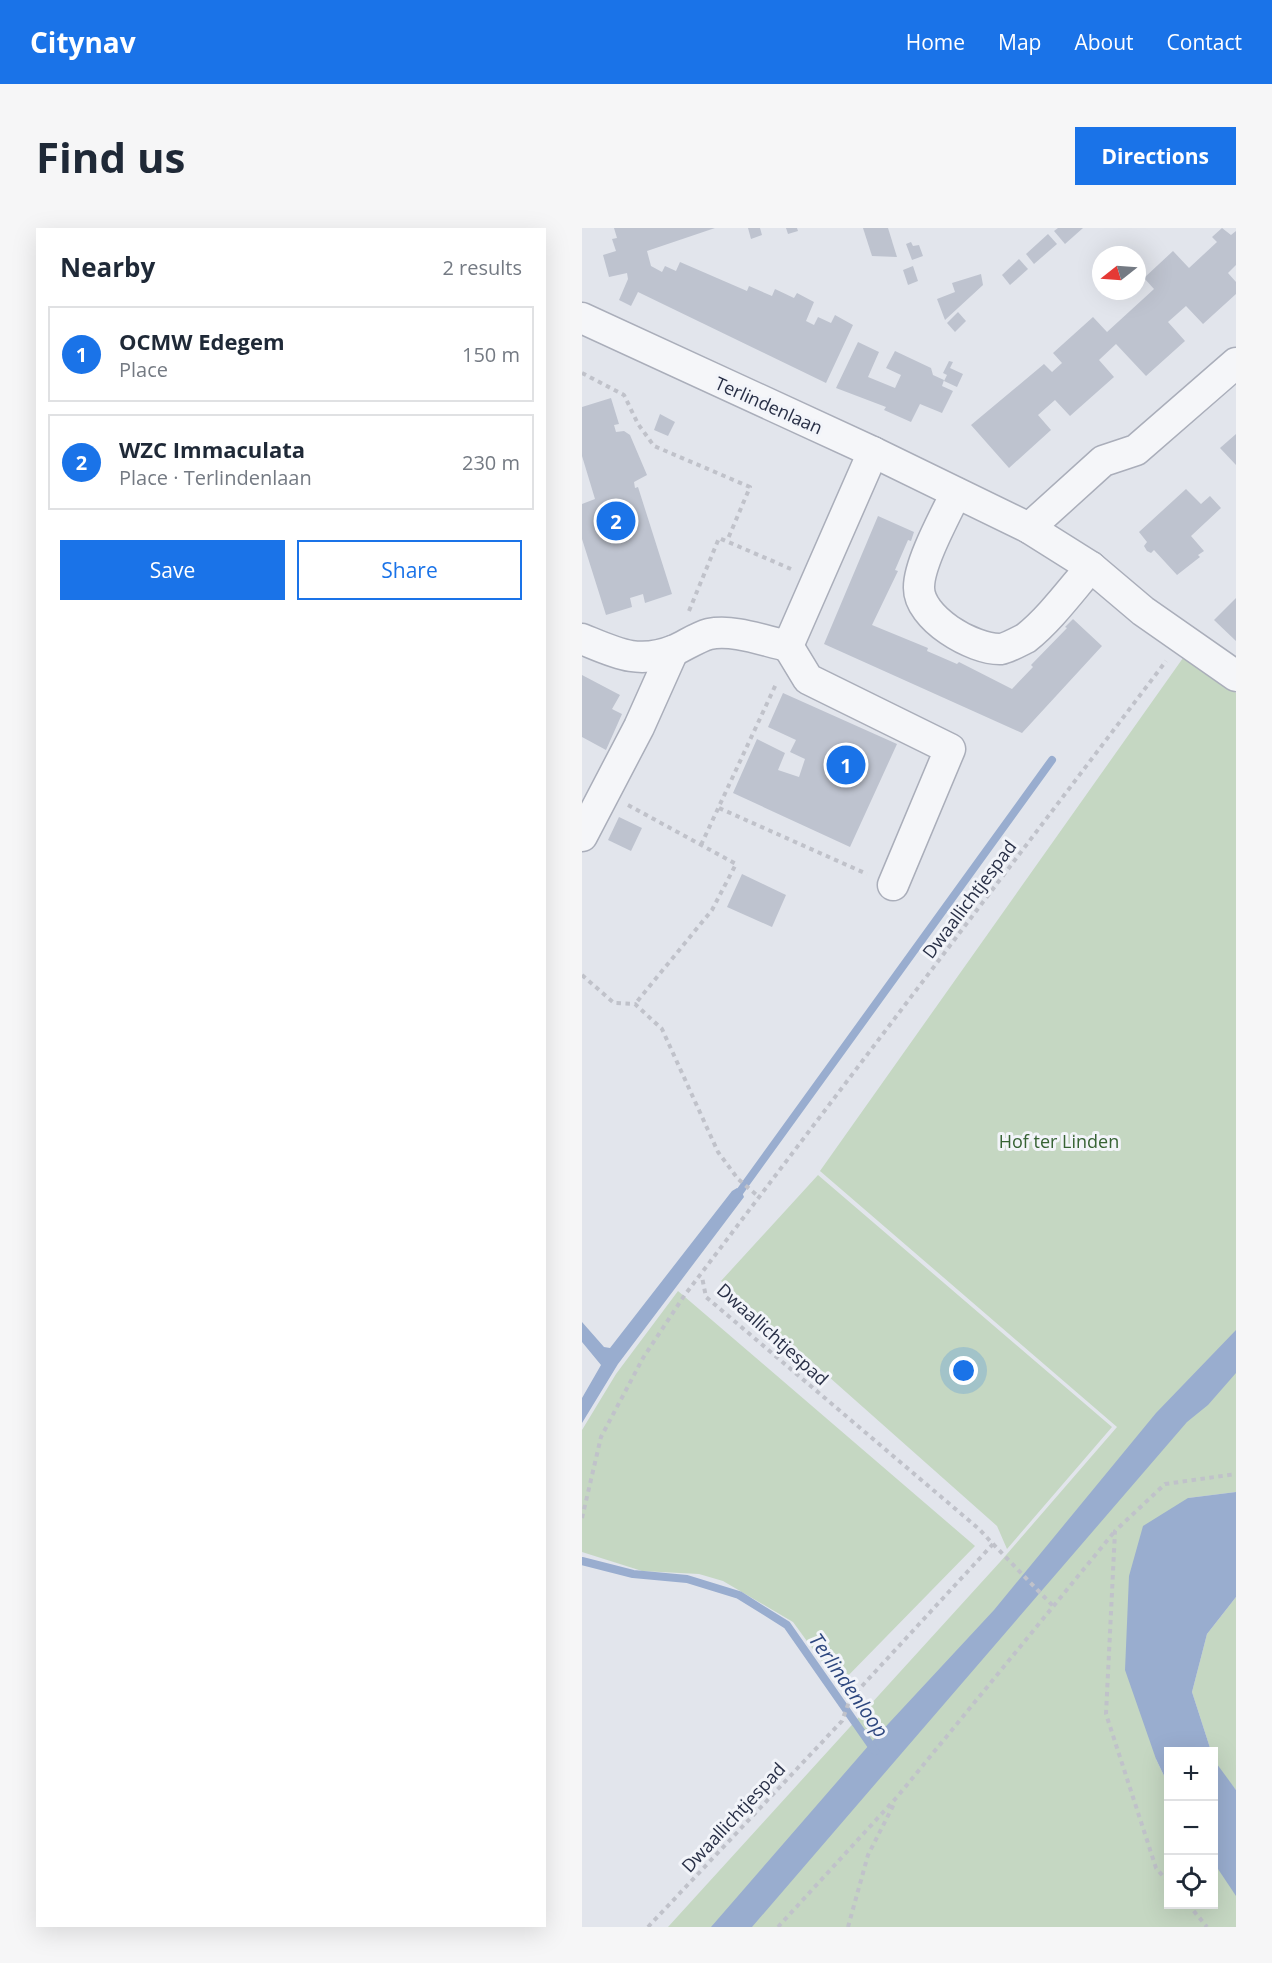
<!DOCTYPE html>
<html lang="en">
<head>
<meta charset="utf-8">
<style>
  :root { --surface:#fff; --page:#f6f6f7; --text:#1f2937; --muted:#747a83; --line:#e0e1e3; --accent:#1a73e8 }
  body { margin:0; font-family:"Open Sans",sans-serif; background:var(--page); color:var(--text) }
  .controls { position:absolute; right:18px; bottom:18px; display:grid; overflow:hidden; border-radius:0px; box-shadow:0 6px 24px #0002 }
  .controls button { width:54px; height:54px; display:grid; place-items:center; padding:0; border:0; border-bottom:2px solid var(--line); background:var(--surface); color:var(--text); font:30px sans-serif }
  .compass { position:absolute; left:510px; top:18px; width:54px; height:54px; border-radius:50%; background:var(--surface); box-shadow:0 6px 24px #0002; rotate:253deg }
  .you { position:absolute; left:382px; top:1143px; width:21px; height:21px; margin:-15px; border:4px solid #fff; border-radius:50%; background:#1a73e8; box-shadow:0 0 0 9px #1a73e833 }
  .badge { display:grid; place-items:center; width:39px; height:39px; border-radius:50%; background:var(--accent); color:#fff; font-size:20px; font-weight:700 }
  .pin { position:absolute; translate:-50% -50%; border:3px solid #fff; box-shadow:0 2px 6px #0006 }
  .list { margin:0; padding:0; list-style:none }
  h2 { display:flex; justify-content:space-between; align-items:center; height:78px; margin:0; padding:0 24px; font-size:26px }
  h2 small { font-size:20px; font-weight:400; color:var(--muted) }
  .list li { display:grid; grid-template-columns:39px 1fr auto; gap:18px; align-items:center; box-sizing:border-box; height:96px; margin:0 12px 12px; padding:0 12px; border:2px solid var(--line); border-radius:0px }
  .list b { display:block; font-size:22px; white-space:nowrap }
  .list p { margin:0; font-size:20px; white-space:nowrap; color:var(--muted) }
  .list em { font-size:20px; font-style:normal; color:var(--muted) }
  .actions { display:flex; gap:12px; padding:18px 24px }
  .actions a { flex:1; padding:14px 0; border:2px solid var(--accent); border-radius:0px; text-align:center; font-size:21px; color:var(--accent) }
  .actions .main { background:var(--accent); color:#fff }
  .icon { flex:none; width:33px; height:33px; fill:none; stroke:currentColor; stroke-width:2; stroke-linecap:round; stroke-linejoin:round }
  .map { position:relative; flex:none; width:654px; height:1699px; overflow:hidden; border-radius:0px }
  header { display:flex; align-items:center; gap:36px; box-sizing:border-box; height:84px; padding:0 30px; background:var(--accent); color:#fff }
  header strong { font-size:28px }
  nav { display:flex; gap:33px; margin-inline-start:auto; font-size:21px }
  .intro { display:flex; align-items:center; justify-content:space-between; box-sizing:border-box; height:144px; padding:0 36px }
  h1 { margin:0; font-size:42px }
  .button { padding:15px 27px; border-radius:0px; background:var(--accent); color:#fff; font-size:21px; font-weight:700 }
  main { display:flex; gap:36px; padding:0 36px }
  aside { flex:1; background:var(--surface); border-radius:0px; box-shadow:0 6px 24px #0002 }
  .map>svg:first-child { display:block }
  .green { fill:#c5d7c2 }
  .water { fill:#99adcf }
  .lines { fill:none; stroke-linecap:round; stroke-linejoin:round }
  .stream { stroke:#99adcf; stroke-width:8 }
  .building { fill:#bec3cf }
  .minor-casing { stroke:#aaaeba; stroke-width:33 }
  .path { stroke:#c0c2ca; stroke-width:4; stroke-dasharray:4.5 4.5; stroke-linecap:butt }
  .minor { stroke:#f5f6f9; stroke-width:30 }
  .labels { text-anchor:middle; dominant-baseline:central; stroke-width:6; stroke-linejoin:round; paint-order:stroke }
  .street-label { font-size:18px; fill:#282f46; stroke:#f2f4f9 }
  .park-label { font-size:18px; fill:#376334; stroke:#f2f4f9 }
  .water-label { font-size:20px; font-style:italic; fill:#2d477f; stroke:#f2f4f9 }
</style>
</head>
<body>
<header>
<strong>Citynav</strong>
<nav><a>Home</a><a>Map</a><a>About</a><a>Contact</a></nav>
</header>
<div class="intro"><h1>Find us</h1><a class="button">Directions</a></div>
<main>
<aside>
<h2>Nearby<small>2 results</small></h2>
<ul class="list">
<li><span class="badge">1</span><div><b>OCMW Edegem</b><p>Place</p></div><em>150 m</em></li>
<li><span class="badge">2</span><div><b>WZC Immaculata</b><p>Place · Terlindenlaan</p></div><em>230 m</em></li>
</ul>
<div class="actions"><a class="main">Save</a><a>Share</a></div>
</aside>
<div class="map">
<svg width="654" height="1699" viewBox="0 0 654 1699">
  <rect width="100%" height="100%" fill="#e2e5ec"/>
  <!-- green -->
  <g class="green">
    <polygon points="601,430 654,465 654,1264 606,1270 574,1531 586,1556 586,1676 632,1676 632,1633 654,1665 654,1699 86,1699 418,1334 535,1199 238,943"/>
    <polygon points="236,947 530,1199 425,1321 415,1298 139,1053"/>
    <polygon points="96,1063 393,1318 257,1457 211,1394 141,1353 117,1346 60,1343 0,1324 0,1202 34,1146"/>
    <polygon points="654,1369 654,1562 632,1535 632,1524 629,1523 610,1464 625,1406"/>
  </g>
  <!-- water -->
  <g class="water">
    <polygon points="155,960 159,962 162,969 36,1136 0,1195 0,1170 19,1137 0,1114 0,1094 22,1119 28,1120 150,963"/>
    <polygon points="654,1102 654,1145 626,1177 605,1194 170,1699 129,1699 294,1509 412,1382 574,1185"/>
    <polygon points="654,1264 654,1369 625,1406 610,1464 629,1523 586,1524 586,1556 574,1531 543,1442 547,1348 561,1298 606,1270"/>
    <polygon points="632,1532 654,1562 654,1668 632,1635"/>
  </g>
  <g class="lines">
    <!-- stream -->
    <g class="stream">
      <polyline points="154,969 470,532"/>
      <polyline points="0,1333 51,1346 105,1351 157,1367 205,1397 293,1523"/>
    </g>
  </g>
  <!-- building -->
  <g class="building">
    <polygon points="32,0 133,0 65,23 69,38 80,44 83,38 94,43 98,34 165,63 167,58 190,68 193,61 212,70 215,65 232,74 224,93 232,97 236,89 249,95 253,87 271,97 244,155 56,64 49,78 37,72 46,51 45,45 27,49 21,27 34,23 30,11 35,10"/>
    <polygon points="166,0 178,0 180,7 169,11"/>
    <polygon points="204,0 215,0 216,3 206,6"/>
    <polygon points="281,0 306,0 315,29 290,28"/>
    <polygon points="476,0 501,0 483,16 472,3"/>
    <polygon points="640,0 649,7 654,3 654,37 646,45 654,54 654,66 621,96 604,78 586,94 603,113 564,148 534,116 517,132 532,149 488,188 473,172 456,187 469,202 427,240 389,197 462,136 470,144 480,135 471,125 511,89 525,104 572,61 562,50 591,23 607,40 635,14 630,9"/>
    <polygon points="466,6 475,16 452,36 444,26"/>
    <polygon points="329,14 331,18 337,17 341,28 330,32 324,16"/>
    <polygon points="437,31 446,41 428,57 420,47"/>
    <polygon points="331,38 336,53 326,57 321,42"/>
    <polygon points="399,46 401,57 363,92 355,71 373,64 370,55"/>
    <polygon points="376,84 384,93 373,104 365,95"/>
    <polygon points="276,114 297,124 286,149 313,160 319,147 304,140 313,123 349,140 351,147 362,152 360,158 371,163 360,185 338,176 329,194 302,182 304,179 254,160"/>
    <polygon points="367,133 371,134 368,140 381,146 375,159 362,153 365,147 361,145"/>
    <polygon points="29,170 37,196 32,197 34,204 42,203 48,207 65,247 52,254 53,260 56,259 90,366 63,375 61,366 48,370 50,379 24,387 0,311 0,276 13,271 0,228 0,179"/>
    <polygon points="78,186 93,194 86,208 72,202"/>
    <polygon points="654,206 654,237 638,220"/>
    <polygon points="604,261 619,276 628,268 639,280 609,308 622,323 616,327 618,329 595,347 572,322 569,325 565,323 562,318 565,314 557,304"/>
    <polygon points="296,288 332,304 329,313 326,312 313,342 316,343 290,397 346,420 345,423 375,436 377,434 430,461 451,439 449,437 485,400 483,399 491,391 520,418 440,505 242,416"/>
    <polygon points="654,370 654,413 632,392"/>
    <polygon points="0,447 38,467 30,481 40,486 24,522 0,509"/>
    <polygon points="201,465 315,516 268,619 151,565 175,511 203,525 196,542 217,549 223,531 208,524 214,512 186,499"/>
    <polygon points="37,589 60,600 49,623 26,612"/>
    <polygon points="160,646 204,667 190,699 145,679"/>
  </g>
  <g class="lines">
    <defs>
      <g id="minor">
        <polyline points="0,90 291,224 447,300 509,339 561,383 654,448"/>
        <path d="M374,265C363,288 337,335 337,359C336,390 391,422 419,421C425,420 438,413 444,410C468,391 489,362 509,339"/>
        <polyline points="447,300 521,233 554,222 654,135"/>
        <path d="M0,411C34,425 56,437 93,422C104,417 116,409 127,406C152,401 182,413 206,418L291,224"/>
        <polyline points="206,418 226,451 368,521 311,657"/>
        <polyline points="0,608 57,499 91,423"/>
      </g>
    </defs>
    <!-- minor casing -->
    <use href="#minor" class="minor-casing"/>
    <!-- path -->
    <g class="path">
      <polyline points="0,145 42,167 56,196 72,218 168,259 145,313"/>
      <polyline points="107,383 137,310 209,341"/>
      <polyline points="46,577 154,636 130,682 53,776"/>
      <polyline points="137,580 285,646"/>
      <polyline points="119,617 195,454"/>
      <polyline points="0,747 32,775 53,776 80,801 136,924 156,951 177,969"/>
      <polyline points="0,1290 19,1209 61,1130 102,1068 584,433"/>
      <polyline points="411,1316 471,1378"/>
      <polyline points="586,1654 574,1640 524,1486 533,1303 583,1256 654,1246"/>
      <polyline points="606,1676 625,1699"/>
      <polyline points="66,1699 260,1493 268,1471 411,1316 397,1301 124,1069 120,1049"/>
      <polyline points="196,1699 315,1569 533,1303"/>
      <polyline points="266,1699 286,1627 313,1574"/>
    </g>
    <!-- minor -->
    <use href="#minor" class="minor"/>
  </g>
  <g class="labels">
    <!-- street labels -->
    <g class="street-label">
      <text transform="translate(187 177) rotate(24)">Terlindenlaan</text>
      <text transform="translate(387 671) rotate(-53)">Dwaallichtjespad</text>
      <text transform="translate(191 1106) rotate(42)">Dwaallichtjespad</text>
      <text transform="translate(151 1589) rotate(-47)">Dwaallichtjespad</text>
    </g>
    <!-- park labels -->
    <g class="park-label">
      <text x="477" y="913">Hof ter Linden</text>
    </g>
    <!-- water labels -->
    <g class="water-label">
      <text transform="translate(267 1457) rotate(55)">Terlindenloop</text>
    </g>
  </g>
</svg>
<div class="controls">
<button>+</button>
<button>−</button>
<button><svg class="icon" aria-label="locate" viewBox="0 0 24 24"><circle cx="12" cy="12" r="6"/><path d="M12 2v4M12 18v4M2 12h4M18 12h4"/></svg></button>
</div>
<svg class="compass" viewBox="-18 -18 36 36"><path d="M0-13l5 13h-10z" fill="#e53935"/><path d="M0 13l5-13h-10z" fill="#747a83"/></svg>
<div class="you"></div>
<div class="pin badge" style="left:264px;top:537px">1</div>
<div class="pin badge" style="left:34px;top:293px">2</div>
</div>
</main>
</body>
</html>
